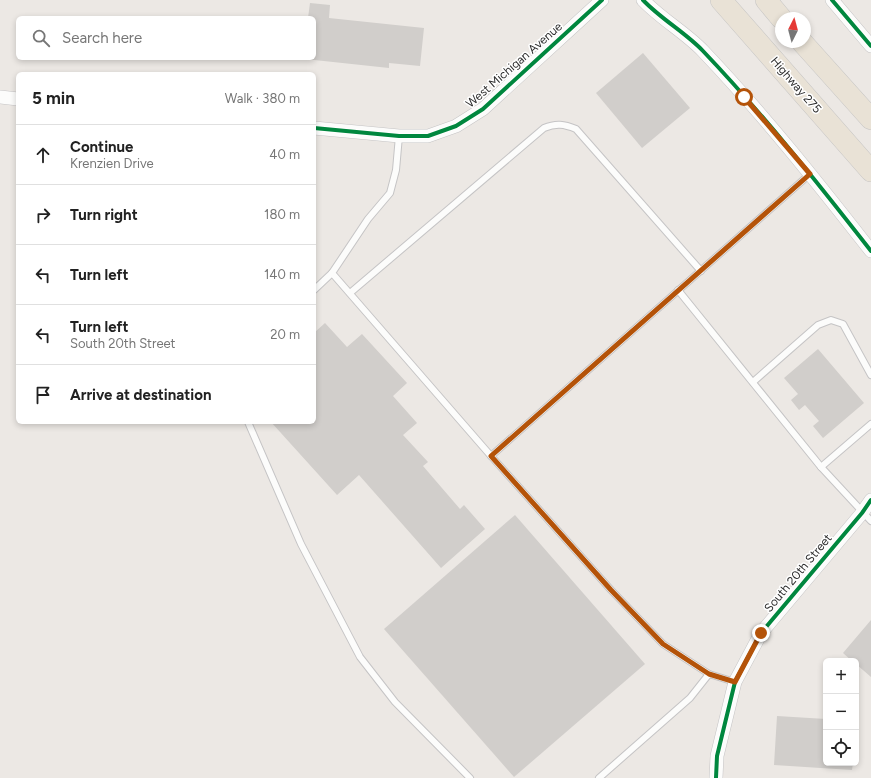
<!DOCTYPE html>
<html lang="en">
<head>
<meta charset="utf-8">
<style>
  :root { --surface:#fff; --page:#f2f2f2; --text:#222; --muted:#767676; --line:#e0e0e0 }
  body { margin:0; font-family:Figtree,sans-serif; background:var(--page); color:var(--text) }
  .controls { position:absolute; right:12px; bottom:12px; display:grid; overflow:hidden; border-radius:6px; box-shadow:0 2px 6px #0003 }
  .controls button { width:36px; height:36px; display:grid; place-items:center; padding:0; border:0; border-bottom:1px solid var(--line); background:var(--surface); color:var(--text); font:20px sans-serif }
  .compass { position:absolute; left:775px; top:12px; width:36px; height:36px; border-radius:50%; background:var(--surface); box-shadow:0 2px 6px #0003; rotate:6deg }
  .stop { position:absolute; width:12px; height:12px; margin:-9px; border:3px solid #b45309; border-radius:50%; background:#fff }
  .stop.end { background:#b45309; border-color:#fff; box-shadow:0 1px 4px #0008 }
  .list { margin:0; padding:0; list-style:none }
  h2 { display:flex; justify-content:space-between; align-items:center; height:52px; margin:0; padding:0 16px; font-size:17px }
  h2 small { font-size:13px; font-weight:400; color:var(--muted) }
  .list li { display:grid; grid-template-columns:26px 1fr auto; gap:12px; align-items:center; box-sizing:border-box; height:60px; padding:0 16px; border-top:1px solid var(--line) }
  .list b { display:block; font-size:15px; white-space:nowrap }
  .list p { margin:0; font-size:13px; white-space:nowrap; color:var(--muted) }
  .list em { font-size:13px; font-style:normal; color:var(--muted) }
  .icon { flex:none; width:22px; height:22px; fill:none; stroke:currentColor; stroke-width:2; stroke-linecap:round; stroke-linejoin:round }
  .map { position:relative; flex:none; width:871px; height:778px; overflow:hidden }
  .search { position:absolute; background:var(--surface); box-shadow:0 2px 6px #0003; left:16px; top:16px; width:300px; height:44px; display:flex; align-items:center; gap:10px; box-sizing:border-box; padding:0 14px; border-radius:6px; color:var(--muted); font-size:15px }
  .panel { position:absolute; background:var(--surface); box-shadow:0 2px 6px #0003; left:16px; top:72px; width:300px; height:352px; border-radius:6px }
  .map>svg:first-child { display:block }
  .building { fill:#d1cecb }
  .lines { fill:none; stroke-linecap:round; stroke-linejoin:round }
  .service-casing { stroke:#c5c4c5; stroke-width:8 }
  .minor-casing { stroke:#c5c4c5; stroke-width:14 }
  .trunk-casing { stroke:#c6c5c4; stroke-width:22 }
  .service { stroke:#fcfcfb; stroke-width:6 }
  .minor { stroke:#fcfcfb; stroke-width:13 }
  .trunk { stroke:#e9e2d6; stroke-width:21 }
  .cycleway-casing { stroke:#fff; stroke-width:6 }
  .cycleway { stroke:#00873e; stroke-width:4 }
  .route { stroke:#b45309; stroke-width:5 }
  .labels { text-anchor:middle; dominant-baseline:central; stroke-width:3; stroke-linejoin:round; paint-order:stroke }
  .street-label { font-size:12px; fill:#2e2e2e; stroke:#fff }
</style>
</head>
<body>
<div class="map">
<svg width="871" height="778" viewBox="0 0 871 778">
  <rect width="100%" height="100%" fill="#ece8e4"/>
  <!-- building -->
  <g class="building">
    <polygon points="310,3 330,5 329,18 424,28 420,66 389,63 389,68 305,59 314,58 314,18 308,18"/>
    <polygon points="643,53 690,108 642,148 596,93"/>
    <polygon points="325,323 347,347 362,334 407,383 393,396 417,423 403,435 428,462 423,466 460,509 464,505 485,529 441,568 359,475 337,495 271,422 314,422 314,333"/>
    <polygon points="818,349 864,403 823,438 813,426 819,421 805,405 799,410 791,400 798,394 784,378"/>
    <polygon points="515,515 645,664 514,777 384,629"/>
    <polygon points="871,620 871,677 856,664 856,661 852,661 843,653"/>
    <polygon points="777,716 826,719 826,763 853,763 852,770 774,765"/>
  </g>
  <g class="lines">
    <defs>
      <g id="service">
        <polyline points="399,136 396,170 390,193 368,219 332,273 491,456 611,590 663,644 709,674 735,682"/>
        <polyline points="314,290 332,273"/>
        <polyline points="678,290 821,467 871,521"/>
        <path d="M350,293L544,128C556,123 564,124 576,129L701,271"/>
        <polyline points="753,382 818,325 831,320 843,324 871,375"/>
        <polyline points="248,422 301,544 360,657 395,702 470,778"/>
        <polyline points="491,456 810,174"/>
        <polyline points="821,467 871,424"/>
        <polyline points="599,778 690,698 709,674"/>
      </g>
      <g id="minor">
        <path d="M643,0C661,19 686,33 703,51C763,114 817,182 871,251"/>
        <polyline points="832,0 871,46"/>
        <polyline points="0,97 18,99"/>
        <polyline points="314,128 399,136 428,136 456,126 483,109 602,0"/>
        <polyline points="716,778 717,756 735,682 761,633 862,513 871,500"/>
      </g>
      <g id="trunk">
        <polyline points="721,0 871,171"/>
        <polyline points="766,0 781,18"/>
        <polyline points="802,42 871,119"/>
      </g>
    </defs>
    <!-- service casing -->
    <use href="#service" class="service-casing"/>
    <!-- minor casing -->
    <use href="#minor" class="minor-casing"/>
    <!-- trunk casing -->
    <use href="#trunk" class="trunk-casing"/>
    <!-- service -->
    <use href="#service" class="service"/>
    <!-- minor -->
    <use href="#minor" class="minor"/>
    <!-- trunk -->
    <use href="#trunk" class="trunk"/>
    <defs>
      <g id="cycleway">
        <path d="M643,0C661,19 686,33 703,51C763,114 817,182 871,251"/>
        <polyline points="832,0 871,46"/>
        <polyline points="314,128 399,136 428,136 456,126 483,109 602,0"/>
        <polyline points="716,778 717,756 735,682 761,633 862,513 871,500"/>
      </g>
    </defs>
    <!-- cycleway casing -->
    <use href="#cycleway" class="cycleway-casing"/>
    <!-- cycleway -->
    <use href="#cycleway" class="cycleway"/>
  </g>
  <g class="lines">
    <!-- route -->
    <polyline class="route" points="744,97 810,174 491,456 611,590 663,644 709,674 735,682 761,633"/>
  </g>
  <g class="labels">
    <!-- street labels -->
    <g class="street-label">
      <text transform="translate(514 65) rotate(-41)">West Michigan Avenue</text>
      <text transform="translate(796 85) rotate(49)">Highway 275</text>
      <text transform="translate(798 573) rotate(-50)">South 20th Street</text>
    </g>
  </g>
</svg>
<div class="controls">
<button>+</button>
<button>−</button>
<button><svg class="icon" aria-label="locate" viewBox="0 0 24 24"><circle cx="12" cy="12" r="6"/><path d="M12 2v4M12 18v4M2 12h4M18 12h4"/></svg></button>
</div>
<svg class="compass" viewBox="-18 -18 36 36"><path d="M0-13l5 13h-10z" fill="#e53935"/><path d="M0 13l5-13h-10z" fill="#767676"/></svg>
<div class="stop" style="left:744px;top:97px"></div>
<div class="stop end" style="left:761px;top:633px"></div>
<div class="search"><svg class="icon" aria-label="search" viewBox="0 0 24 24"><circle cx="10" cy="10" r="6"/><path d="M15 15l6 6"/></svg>Search here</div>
<section class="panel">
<h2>5 min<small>Walk · 380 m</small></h2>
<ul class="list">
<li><svg class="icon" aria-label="ahead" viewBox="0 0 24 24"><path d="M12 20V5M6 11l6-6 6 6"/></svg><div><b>Continue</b><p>Krenzien Drive</p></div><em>40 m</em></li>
<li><svg class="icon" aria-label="right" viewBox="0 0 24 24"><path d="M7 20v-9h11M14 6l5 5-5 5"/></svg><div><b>Turn right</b></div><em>180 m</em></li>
<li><svg class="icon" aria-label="left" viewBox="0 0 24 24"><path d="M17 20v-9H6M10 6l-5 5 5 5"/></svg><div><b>Turn left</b></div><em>140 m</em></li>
<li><svg class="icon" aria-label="left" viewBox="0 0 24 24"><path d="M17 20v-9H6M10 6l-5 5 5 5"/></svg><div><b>Turn left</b><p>South 20th Street</p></div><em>20 m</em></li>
<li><svg class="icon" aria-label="arrive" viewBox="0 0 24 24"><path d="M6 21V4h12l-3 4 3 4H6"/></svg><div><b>Arrive at destination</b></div></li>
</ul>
</section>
</div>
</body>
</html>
